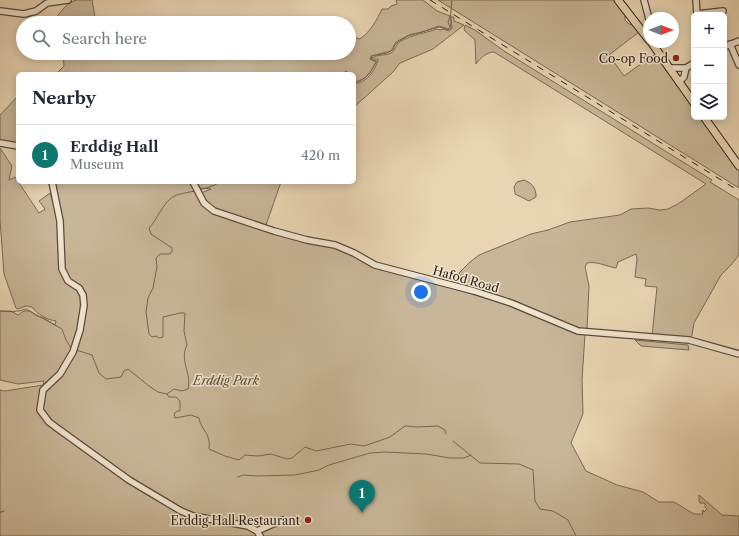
<!DOCTYPE html>
<html lang="en">
<head>
<meta charset="utf-8">
<style>
  :root { --surface:#fff; --page:#f2f2f3; --text:#1f2937; --muted:#747a83; --line:#e0e1e3; --accent:#0f766e }
  body { margin:0; font-family:"Libre Caslon Text",serif; background:var(--page); color:var(--text) }
  .controls { position:absolute; right:12px; top:12px; display:grid; overflow:hidden; border-radius:6px; box-shadow:0 2px 10px #0003 }
  .controls button { width:36px; height:36px; display:grid; place-items:center; padding:0; border:0; border-bottom:1px solid var(--line); background:var(--surface); color:var(--text); font:20px sans-serif }
  .compass { position:absolute; left:643px; top:12px; width:36px; height:36px; border-radius:50%; background:var(--surface); box-shadow:0 2px 10px #0003; rotate:90deg }
  .you { position:absolute; left:421px; top:292px; width:14px; height:14px; margin:-10px; border:3px solid #fff; border-radius:50%; background:#1a73e8; box-shadow:0 0 0 6px #1a73e833 }
  .badge { display:grid; place-items:center; width:26px; height:26px; border-radius:50%; background:var(--accent); color:#fff; font-size:13px; font-weight:700 }
  .pin { position:absolute; translate:-50% -33px; filter:drop-shadow(0 1px 2px #0008) }
  .pin::after { content:''; position:absolute; top:21px; width:14px; height:12px; background:inherit; clip-path:polygon(0 0,100% 0,50% 100%) }
  .list { margin:0; padding:0; list-style:none }
  h2 { display:flex; justify-content:space-between; align-items:center; height:52px; margin:0; padding:0 16px; font-size:17px }
  h2 small { font-size:13px; font-weight:400; color:var(--muted) }
  .list li { display:grid; grid-template-columns:26px 1fr auto; gap:12px; align-items:center; box-sizing:border-box; height:60px; padding:0 16px; border-top:1px solid var(--line) }
  .list b { display:block; font-size:15px; white-space:nowrap }
  .list p { margin:0; font-size:13px; white-space:nowrap; color:var(--muted) }
  .list em { font-size:13px; font-style:normal; color:var(--muted) }
  .icon { flex:none; width:22px; height:22px; fill:none; stroke:currentColor; stroke-width:2; stroke-linecap:round; stroke-linejoin:round }
  .map { position:relative; flex:none; width:739px; height:536px; overflow:hidden }
  .search { position:absolute; background:var(--surface); box-shadow:0 2px 10px #0003; left:16px; top:16px; width:340px; height:44px; display:flex; align-items:center; gap:10px; box-sizing:border-box; padding:0 14px; border-radius:22px; color:var(--muted); font-size:15px }
  .panel { position:absolute; background:var(--surface); box-shadow:0 2px 10px #0003; left:16px; top:72px; width:340px; height:112px; border-radius:6px }
  .map>svg:first-child { display:block }
  .green { fill:#c8b698; stroke:#786a56 }
  .lines { fill:none; stroke-linecap:round; stroke-linejoin:round }
  .stream { stroke:#746653; stroke-width:1 }
  .minor-casing { stroke:#584b3b; stroke-width:8 }
  .major-casing { stroke:#271d13; stroke-width:9 }
  .minor { stroke:#f1e4ce; stroke-width:5.5 }
  .major { stroke:#e9d5b3; stroke-width:7 }
  .rail { stroke:#271d13; stroke-width:1; stroke-dasharray:7 7; stroke-linecap:butt }
  .poi-dot { fill:#8f2418; stroke:#f1e4ce; stroke-width:1.5 }
  .labels { text-anchor:middle; dominant-baseline:central; stroke-width:3; stroke-linejoin:round; paint-order:stroke }
  .poi-label { font-size:12px; fill:#271d13; stroke:#f1e4ce; text-anchor:end }
  .street-label { font-size:12px; fill:#271d13; stroke:#f1e4ce }
  .park-label { font-size:12px; font-style:italic; fill:#574b3b; stroke:#f1e4ce }
</style>
</head>
<body>
<div class="map">
<svg width="739" height="536" viewBox="0 0 739 536">
  <rect width="100%" height="100%" fill="#e9d5b3"/>
  <filter id="stains"><feTurbulence type="fractalNoise" baseFrequency=".005" numOctaves="4"/><feColorMatrix values="0 0 0 0 .2 0 0 0 0 .09 0 0 0 0 .02 0 0 0 .5 -.17"/></filter>
  <radialGradient id="worn" r=".72"><stop offset=".6" stop-color="#630" stop-opacity="0"/><stop offset="1" stop-color="#630" stop-opacity=".3"/></radialGradient>
  <!-- green -->
  <g class="green">
    <path d="M76,0H92L96,23H56V18C62,10 67,3 76,0Z"/>
    <path d="M396,0H423L437,11L450,16L448,22L450,27L448,29L439,26L422,32L409,35L396,42L391,51L371,56L370,59L376,62C370,73 366,80 354,82V74H350L346,71L342,74H56L64,66L63,53H102L103,58L124,59L125,53H160L169,56L170,53H349V36L360,39C371,31 376,21 382,9H388L391,6L397,4Z"/>
    <polygon points="438,0 614,0 625,13 625,20 629,24 633,25 639,32 609,55 624,76 652,56 656,55 694,107 694,117 701,117 739,169 739,188"/>
    <path d="M451,17H454V21L464,25L433,49L400,63L393,72L354,107V84C367,82 373,73 378,61V59H372V58C378,54 385,56 391,53C396,51 395,44 401,41C412,35 425,33 437,29L440,30L443,29L449,31L452,28Z"/>
    <path d="M465,25L475,30L504,51L712,180L710,182L739,200V255L731,265L721,275L694,323L692,335L690,338L652,336L657,287L645,286L646,279L635,277L637,259L636,254L618,262L616,268C605,266 597,261 587,263L585,267L589,286L587,330C561,324 539,311 515,301C497,295 478,291 461,286V277L459,273L470,262L479,255L531,234L548,230L570,222L620,215L631,209L648,208L660,210L668,209L678,204L706,184L494,52C487,52 480,58 476,64L475,40L464,30Z"/>
    <polygon points="18,96 18,143 0,141 0,115"/>
    <path d="M0,148L12,166L9,180L15,177L39,213L45,209L39,201L50,193L57,215L59,267L63,274L62,220L53,182H190L202,204L214,213L273,233L305,242L333,247L375,266L510,305L578,333L585,334L582,380L583,414L571,443L586,471L617,485L643,492L659,502H674L694,514H703L702,511L703,510L704,512L707,509L705,507V503H700L699,501V495L722,515L739,516V536H0V513L4,511L0,512V390L5,391L43,385L44,381L18,384L0,380V311H11L18,315L24,311H30L37,316L44,318L55,325L56,321C47,320 37,314 32,307L26,306L18,309L16,308L4,274L0,220Z"/>
    <path d="M524,180C533,184 536,188 536,197L529,201L515,194L514,187L517,182Z"/>
    <polygon points="196,182 281,182 266,225 215,209 206,201 201,193 211,189 200,188"/>
    <polygon points="635,340 688,345 689,350 641,346"/>
  </g>
  <g class="lines">
    <!-- stream -->
    <g class="stream">
      <path d="M354,83C368,79 370,73 377,61L373,60L371,59L372,56L387,53L393,50L395,45L399,41L408,36L439,27L448,30L451,28L450,22L452,0"/>
      <polyline points="200,190 215,185 219,182"/>
      <path d="M0,311C9,312 18,312 26,309L62,329L66,340L71,348"/>
      <path d="M76,350L92,355L99,373L106,379L121,377L124,371L128,369L149,386L158,392L167,394L169,397H176L180,401V411H177L174,414L175,418L191,415L199,418C201,431 211,432 209,449L225,456L239,460L245,455L258,456L271,454L287,459L292,458L305,447L316,451L351,444L364,446L390,437L405,426L416,427L438,426L445,430L446,434"/>
      <path d="M167,394L174,389L182,391L188,389C192,374 179,360 187,345L184,331L185,313H180L163,317V337L159,338L156,336L152,337L149,334L146,312L148,298L153,288L157,267L156,258L160,254H170L172,251V248L151,234L149,228C154,223 156,218 160,212C171,194 175,195 195,191"/>
      <polyline points="453,441 480,463 519,464 533,470 535,501 540,509 553,511 568,520 576,536"/>
      <polyline points="238,477 243,475 257,476 295,475 319,470 329,465 370,453 385,452 426,454 450,458 464,458 471,455"/>
    </g>
    <defs>
      <g id="minor">
        <polyline points="644,0 649,19"/>
        <polyline points="696,0 697,15"/>
        <polyline points="0,11 24,14 36,11 47,3 68,0"/>
        <polyline points="697,14 723,11"/>
        <polyline points="730,44 739,65"/>
        <polyline points="724,47 739,41"/>
        <polyline points="669,68 686,68 694,63"/>
        <polyline points="679,82 684,77 686,68"/>
        <polyline points="0,143 18,146"/>
        <polyline points="52,182 60,221 62,269 68,281 79,288 83,295 84,305 80,330 73,352 60,374 43,390 40,410 49,422 57,428 129,480 181,511 193,516 248,526 257,531 260,536"/>
        <polyline points="193,182 204,203 214,211 274,231 307,240 335,245 354,253 375,265 474,291 511,303 578,331 689,340 739,354"/>
        <polyline points="257,531 282,520"/>
      </g>
      <g id="major">
        <polyline points="618,0 649,40"/>
        <polyline points="651,42 694,103"/>
        <polyline points="704,117 739,166"/>
      </g>
    </defs>
    <!-- minor casing -->
    <use href="#minor" class="minor-casing"/>
    <!-- major casing -->
    <use href="#major" class="major-casing"/>
    <!-- minor -->
    <use href="#minor" class="minor"/>
    <!-- major -->
    <use href="#major" class="major"/>
    <!-- rail -->
    <polyline class="rail" points="430,0 739,191"/>
  </g>
  <!-- markers -->
  <g class="poi-dot">
    <circle cx="676" cy="58" r="4"/>
    <circle cx="308" cy="520" r="4"/>
  </g>
  <g class="labels">
    <!-- poi labels -->
    <g class="poi-label">
      <text x="668" y="58">Co-op Food</text>
      <text x="300" y="520">Erddig Hall Restaurant</text>
    </g>
    <!-- street labels -->
    <g class="street-label">
      <text transform="translate(466 279) rotate(16)">Hafod Road</text>
    </g>
    <!-- park labels -->
    <g class="park-label">
      <text x="226" y="380">Erddig Park</text>
    </g>
  </g>
  <rect width="100%" height="100%" filter="url(#stains)"/>
  <rect width="100%" height="100%" fill="url(#worn)"/>
</svg>
<div class="controls">
<button>+</button>
<button>−</button>
<button><svg class="icon" aria-label="layers" viewBox="0 0 24 24"><path d="M12 4l9 5-9 5-9-5zM3 14l9 5 9-5"/></svg></button>
</div>
<svg class="compass" viewBox="-18 -18 36 36"><path d="M0-13l5 13h-10z" fill="#e53935"/><path d="M0 13l5-13h-10z" fill="#747a83"/></svg>
<div class="you"></div>
<div class="pin badge" style="left:362px;top:513px">1</div>
<div class="search"><svg class="icon" aria-label="search" viewBox="0 0 24 24"><circle cx="10" cy="10" r="6"/><path d="M15 15l6 6"/></svg>Search here</div>
<section class="panel">
<h2>Nearby<small></small></h2>
<ul class="list">
<li><span class="badge">1</span><div><b>Erddig Hall</b><p>Museum</p></div><em>420 m</em></li>
</ul>
</section>
</div>
</body>
</html>
